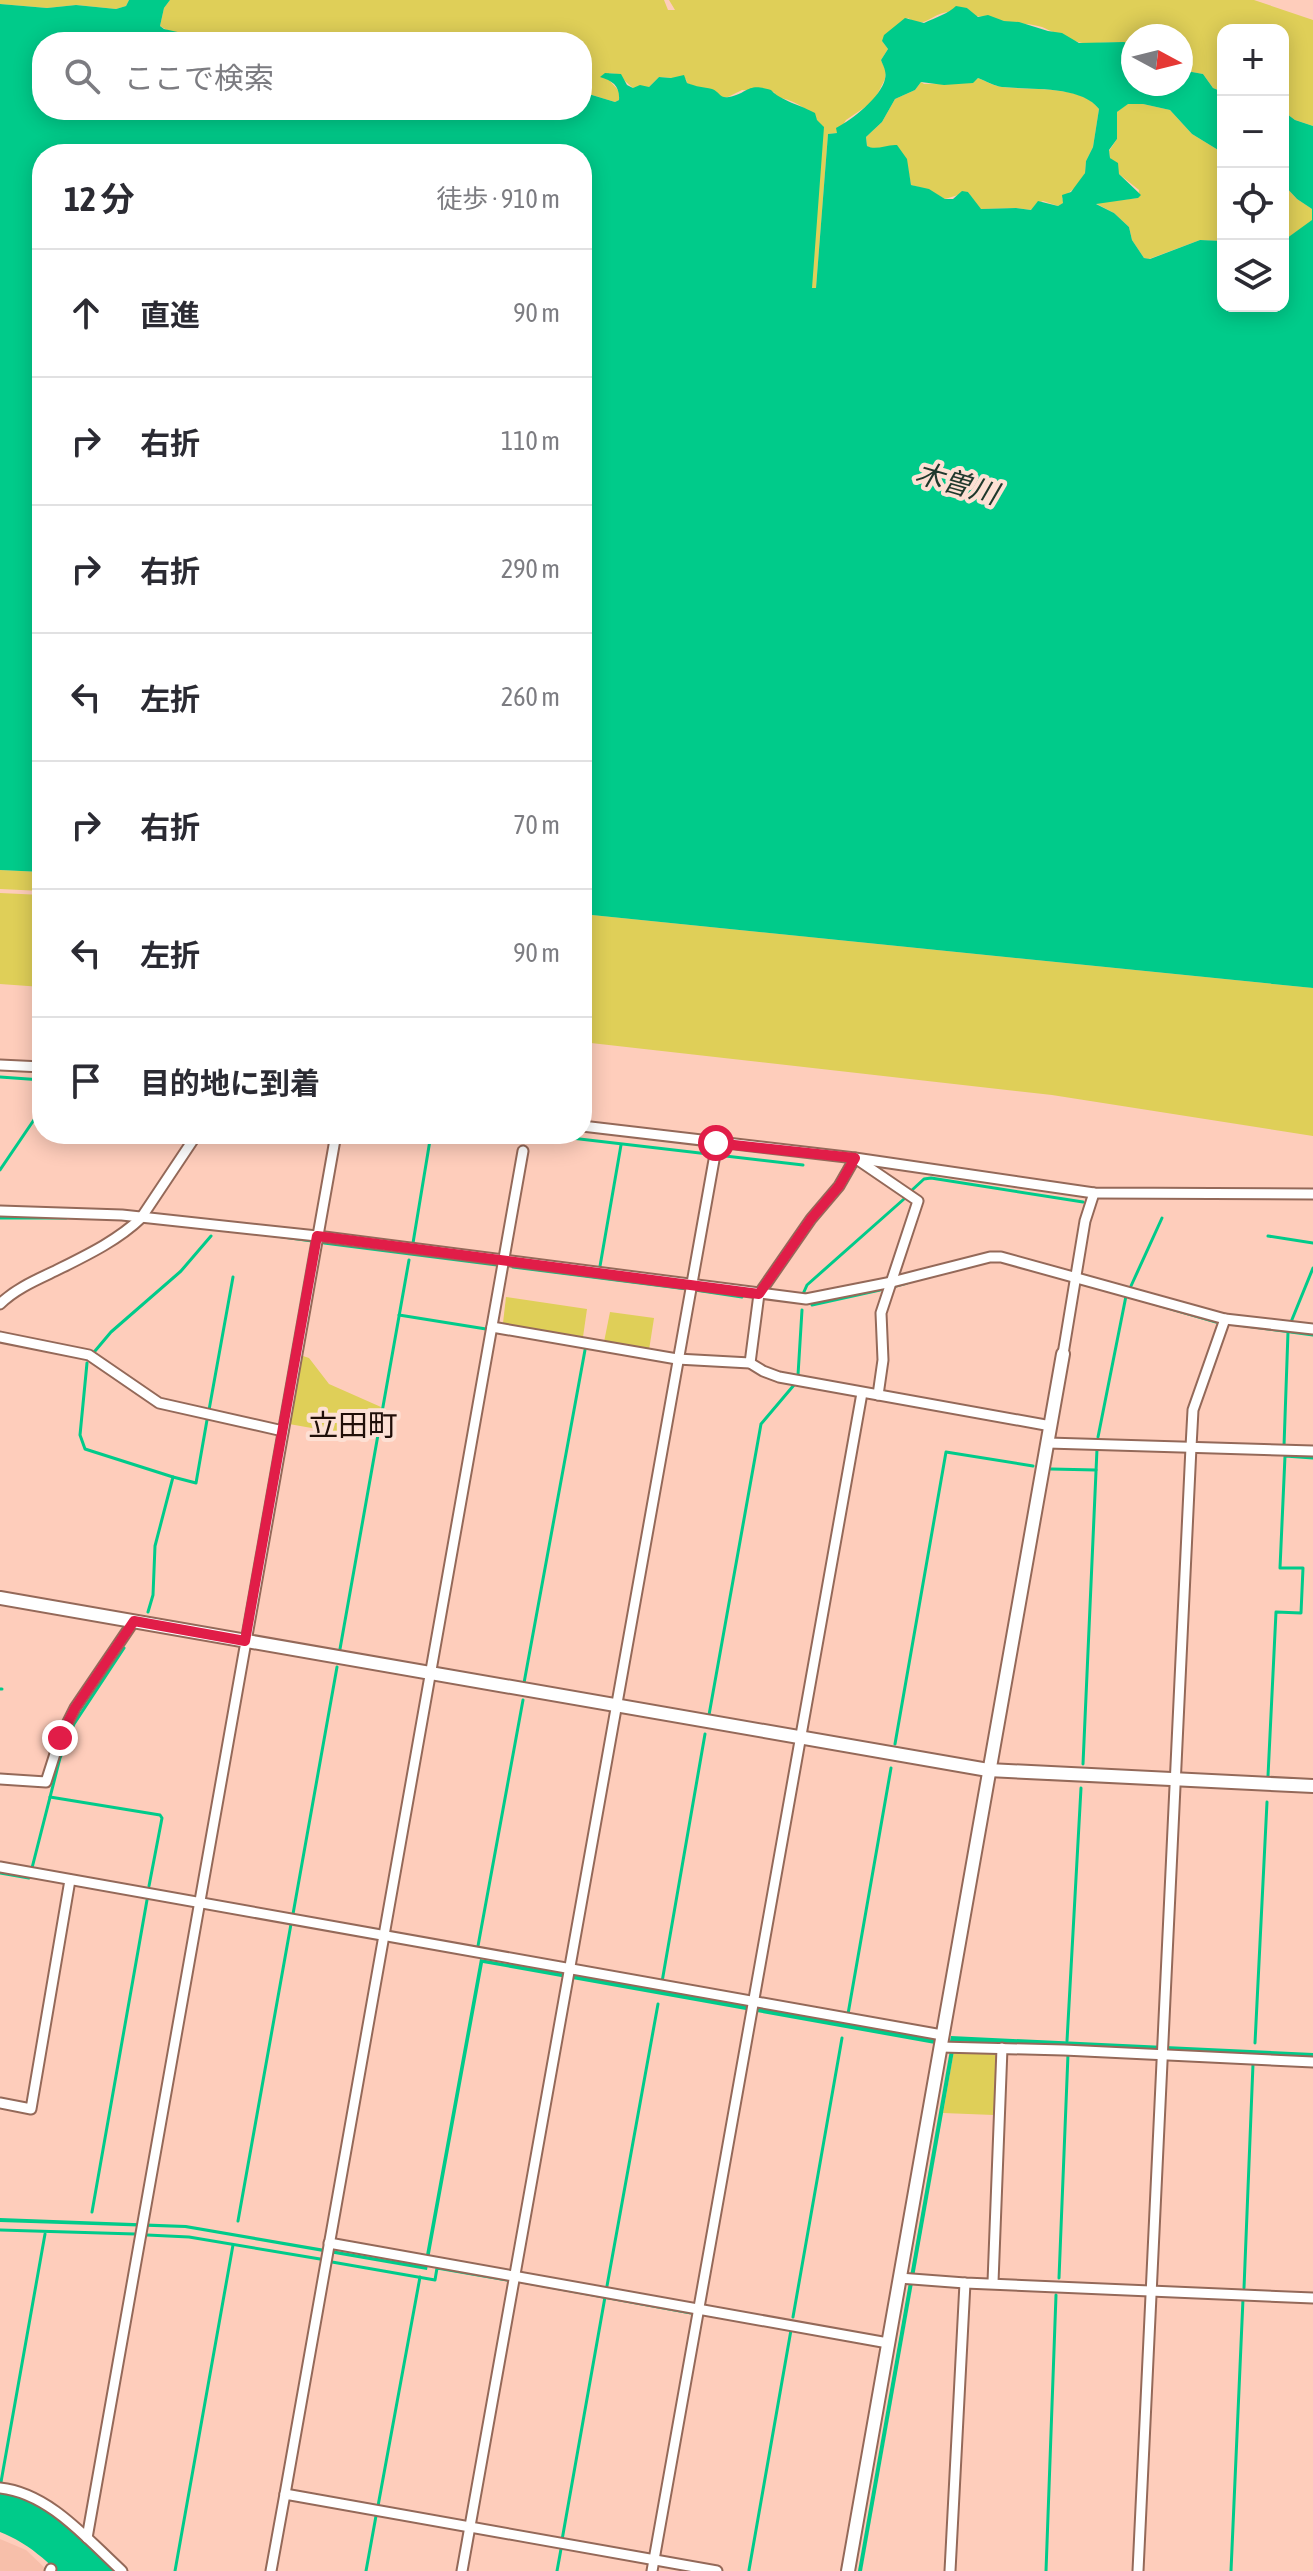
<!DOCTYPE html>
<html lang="ja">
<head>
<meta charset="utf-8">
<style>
  :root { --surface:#fff; --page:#f2f2f3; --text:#2b2b33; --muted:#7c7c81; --line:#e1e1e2 }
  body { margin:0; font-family:"Asap Condensed","Noto Sans JP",sans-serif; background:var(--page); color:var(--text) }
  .controls { position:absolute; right:24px; top:24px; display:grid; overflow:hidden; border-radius:16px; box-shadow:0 4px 20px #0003 }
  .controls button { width:72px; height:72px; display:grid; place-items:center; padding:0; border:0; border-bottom:2px solid var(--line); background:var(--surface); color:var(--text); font:40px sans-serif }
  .compass { position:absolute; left:1121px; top:24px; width:72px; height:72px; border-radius:50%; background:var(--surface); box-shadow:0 4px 20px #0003; rotate:97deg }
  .stop { position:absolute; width:24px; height:24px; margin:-18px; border:6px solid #e11d48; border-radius:50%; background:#fff }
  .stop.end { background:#e11d48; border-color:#fff; box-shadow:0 2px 8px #0008 }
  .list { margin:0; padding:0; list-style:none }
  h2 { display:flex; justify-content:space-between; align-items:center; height:104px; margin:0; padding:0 32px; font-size:34px }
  h2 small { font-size:26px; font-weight:400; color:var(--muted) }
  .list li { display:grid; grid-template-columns:52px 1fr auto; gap:24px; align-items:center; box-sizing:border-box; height:128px; padding:0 32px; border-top:2px solid var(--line) }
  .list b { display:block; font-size:30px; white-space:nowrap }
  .list em { font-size:26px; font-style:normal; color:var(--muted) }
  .icon { flex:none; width:44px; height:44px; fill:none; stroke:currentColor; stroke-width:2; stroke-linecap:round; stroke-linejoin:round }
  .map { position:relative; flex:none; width:1313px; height:2571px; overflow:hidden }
  .search { position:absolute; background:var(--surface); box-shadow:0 4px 20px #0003; left:32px; top:32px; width:560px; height:88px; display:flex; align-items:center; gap:20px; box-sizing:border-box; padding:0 28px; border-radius:32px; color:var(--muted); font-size:30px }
  .panel { position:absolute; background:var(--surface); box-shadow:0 4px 20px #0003; left:32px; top:144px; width:560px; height:1000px; border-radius:32px }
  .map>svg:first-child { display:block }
  .built { fill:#f7bfaa }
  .green { fill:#dfcf58 }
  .water { fill:#00cb8a; fill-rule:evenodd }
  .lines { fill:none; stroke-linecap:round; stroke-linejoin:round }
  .stream { stroke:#00cb8a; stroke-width:3 }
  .minor-casing { stroke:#946959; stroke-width:13 }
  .tertiary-casing { stroke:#946959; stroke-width:16 }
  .minor { stroke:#fff; stroke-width:9 }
  .tertiary { stroke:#fff; stroke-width:12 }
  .route { stroke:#e11d48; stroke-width:10 }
  .labels { text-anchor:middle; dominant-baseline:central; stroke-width:8; stroke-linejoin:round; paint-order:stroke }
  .water-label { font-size:28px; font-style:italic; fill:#1f382c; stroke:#fde0d4 }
  .quarter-label { font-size:30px; fill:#200f09; stroke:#fde0d4 }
</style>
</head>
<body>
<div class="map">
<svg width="1313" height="2571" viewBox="0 0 1313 2571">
  <rect width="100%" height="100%" fill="#fecdbb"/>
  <!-- built -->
  <polygon class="built" points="0,2539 26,2550 48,2571 0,2571"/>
  <!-- green -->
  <g class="green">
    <polygon points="0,0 129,0 126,6 116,9 76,5 47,8 0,4"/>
    <path d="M170,0H664L668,10H675L669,0H1254L1313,20V126L1295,120L1283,111V30H1223V92L1213,88L1203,74L1181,70V36H1133V45C1117,40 1099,44 1083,43C1074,42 1051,31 1042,27C1030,23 1016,24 1004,21C992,19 988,16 974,16L967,8C958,11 948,11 940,14C927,19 922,28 908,18L882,41L888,49L881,60L886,71L885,79L874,101L846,120L838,133L828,134L816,288H811L817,120C805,107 794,100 776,97L774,92L742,90L728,97H722L711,89L702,90L687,83L686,79L659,77L649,87L633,88L617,74L609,73V80L619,91V100L615,102L582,92V42H224C203,37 178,38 160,26L164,8Z"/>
    <path d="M978,78C986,81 993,86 1002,87C1030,91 1081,84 1099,109L1093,147L1086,161L1085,173L1076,187L1062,198L1064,203L1058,206L1043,201L1036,204L1032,210L1016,208L980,209L968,192L945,199L929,190L911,185L908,169L867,146L866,137L882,122L895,99L915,90L921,82L924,84L972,83Z"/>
    <polygon points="1127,104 1143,104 1170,110 1192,134 1223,153 1223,241 1200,240 1149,259 1144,258 1132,240 1129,227 1114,213 1095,203 1138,198 1139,190 1119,174 1114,161 1110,158 1109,151 1117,139 1117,112"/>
    <polygon points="1283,184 1297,199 1312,209 1312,221 1283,241"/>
    <polygon points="0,870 42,872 42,891 0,889"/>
    <polygon points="0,893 42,895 42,987 0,984"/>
    <polygon points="582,914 1313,988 1313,1136 1052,1095 582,1042"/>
    <polygon points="506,1297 587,1309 583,1337 503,1323"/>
    <polygon points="610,1312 654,1318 649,1350 604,1342"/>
    <polygon points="300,1355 309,1358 329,1384 381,1407 374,1439 289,1424"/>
    <polygon points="954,2051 997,2052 994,2115 943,2113"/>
  </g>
  <!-- water -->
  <g class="water">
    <path d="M129,0H170L164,8L160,26L164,29L223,42H42V110H582V92L615,102L619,100C620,86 613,81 600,77L605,73L621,74L627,85L633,88L640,85L649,87L659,77L671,78L684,75L687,83C697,87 703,87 712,89C720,92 720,99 729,97C749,93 747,82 771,90C779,100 803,106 815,113L817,120L824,127L812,288H816L828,134L837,133L836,128C852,120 881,97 885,79C887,71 883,66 881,60L888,49L882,41L884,35L905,18L924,23C935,18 949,13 956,6L967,8L978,17L988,15L1004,21L1019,22L1048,31L1062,33L1079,43L1124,42L1133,45V84H1181V70L1203,74L1213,88L1223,92V153L1192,134L1170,110L1143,104H1128L1117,112V139L1109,150L1110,158L1118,163L1119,174L1141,195L1138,198L1096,204L1114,213L1129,227L1132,240L1144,258L1150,259L1200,240L1223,241V306H1283V241L1312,220V209L1297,199L1283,184V111L1295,120L1313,126V988L582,914V154H42V872L0,870V4L47,8L76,5L116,9L126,6ZM978,78C986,81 994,86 1002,87C1029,90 1081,85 1099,109L1093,147L1086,161L1085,173L1071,192L1062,195L1063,203L1058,206L1038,201L1031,210L1016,208L981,209L968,192L962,191L953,199H945L929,189L911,185L907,159L897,145C887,144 876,151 867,146L866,137L882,122L895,99L915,90L921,82L944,85L973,83Z"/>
    <polygon points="480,1959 940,2039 935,2044 483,1963 427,2270 185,2228 0,2222 0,2218 186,2225 424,2266"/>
    <polygon points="951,2036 1313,2053 1313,2058 950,2041"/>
    <polygon points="950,2050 954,2051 862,2571 858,2571"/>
    <path d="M0,2492L26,2497L51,2512L116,2571H57C39,2554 23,2541 0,2532Z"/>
  </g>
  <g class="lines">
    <!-- stream -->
    <g class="stream">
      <polyline points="0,1077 42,1080"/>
      <polyline points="537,1134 803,1165"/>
      <polyline points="0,1170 42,1108"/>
      <polyline points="911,1191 924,1179 931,1178 1083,1202"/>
      <polyline points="0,1218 66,1218"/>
      <polyline points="269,1235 312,1241"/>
      <polyline points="1268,1236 1313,1243"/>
      <polyline points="324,1243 497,1265"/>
      <polyline points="413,1243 431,1134"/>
      <polyline points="513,1267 687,1289"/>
      <polyline points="599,1272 621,1145"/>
      <polyline points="896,1286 907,1283"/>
      <polyline points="1131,1286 1162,1218"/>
      <polyline points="695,1290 742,1297"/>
      <polyline points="803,1294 807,1285 904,1199"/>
      <polyline points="1137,1299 1216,1322 1313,1335"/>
      <polyline points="812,1305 880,1290"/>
      <polyline points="399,1315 486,1329"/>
      <polyline points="1291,1322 1313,1268"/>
      <polyline points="95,1351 111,1332 181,1271 211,1236"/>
      <polyline points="87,1363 80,1435 85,1449 173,1477 155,1546 153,1595 148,1612"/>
      <polyline points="798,1375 802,1310"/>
      <polyline points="209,1410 233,1277"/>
      <polyline points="1098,1437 1126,1296"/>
      <polyline points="1284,1446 1288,1332"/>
      <polyline points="1051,1469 1096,1470"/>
      <polyline points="173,1477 196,1483 207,1420"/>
      <polyline points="340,1649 409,1260"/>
      <polyline points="524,1683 585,1350"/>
      <polyline points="0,1689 2,1689"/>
      <polyline points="709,1715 761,1424 794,1385"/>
      <polyline points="895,1744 946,1452 1033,1466"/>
      <polyline points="1083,1764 1097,1449"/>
      <polyline points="1268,1776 1276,1612 1301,1613 1303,1568 1280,1568 1285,1456 1313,1458"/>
      <polyline points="50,1797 160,1815 162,1818 149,1886"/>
      <polyline points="32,1868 60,1758 74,1724 124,1648"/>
      <polyline points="0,1873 29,1878 30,1875"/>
      <polyline points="293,1914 337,1667"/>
      <polyline points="478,1946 523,1700"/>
      <polyline points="662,1982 705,1734"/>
      <polyline points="848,2014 891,1768"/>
      <polyline points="1067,2041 1081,1788"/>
      <polyline points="1255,2043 1267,1802"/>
      <polyline points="92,2212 147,1900"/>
      <polyline points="238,2221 291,1924"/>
      <polyline points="0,2230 135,2234"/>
      <polyline points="147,2235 189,2237 320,2259"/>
      <polyline points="332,2262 435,2280 437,2268 507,2280"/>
      <polyline points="1059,2278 1068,2054"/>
      <polyline points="522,2282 691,2313"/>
      <polyline points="607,2286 658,2004"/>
      <polyline points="1244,2288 1253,2064"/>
      <polyline points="793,2317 842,2038"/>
      <polyline points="1,2482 45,2234"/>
      <polyline points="378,2506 420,2277"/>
      <polyline points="562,2540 605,2297"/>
      <polyline points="749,2570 791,2330"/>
      <polyline points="175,2571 233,2245"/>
      <polyline points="366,2571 376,2516"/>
      <polyline points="557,2571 561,2549"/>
      <polyline points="1046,2571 1056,2295"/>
      <polyline points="1231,2571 1243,2299"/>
    </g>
    <defs>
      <g id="minor">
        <polyline points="0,1065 42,1067"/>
        <polyline points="582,1126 855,1158 1094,1193 1313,1194"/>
        <polyline points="0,1211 122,1215 317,1236 806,1299 892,1282 990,1257 1001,1257 1225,1319 1313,1329"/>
        <path d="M0,1304C15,1289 36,1280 55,1271C85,1256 117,1241 141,1218L197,1134"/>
        <polyline points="492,1327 677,1359 750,1363 763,1371 779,1377 1051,1426"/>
        <polyline points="0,1337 89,1355 159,1403 283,1431"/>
        <polyline points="1063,1354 1085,1221 1094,1193"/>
        <polyline points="750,1363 759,1294 811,1219 839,1186 855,1158 918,1201 881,1313 883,1360 878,1395"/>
        <polyline points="1048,1443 1313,1451"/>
        <polyline points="0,1779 46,1782 60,1738 75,1708 134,1621"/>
        <polyline points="0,1867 942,2035"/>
        <polyline points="940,2047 1064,2050 1313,2062"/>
        <polyline points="0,2103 31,2109 70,1880"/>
        <polyline points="329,2243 888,2343"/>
        <polyline points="899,2278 965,2283 1313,2298"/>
        <polyline points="993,2282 1002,2048"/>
        <path d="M0,2488C49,2493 87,2539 122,2571"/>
        <polyline points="285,2494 523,1151"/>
        <polyline points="87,2538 336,1134"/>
        <polyline points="50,2571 51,2569"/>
        <polyline points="271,2571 285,2494 717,2571"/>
        <polyline points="462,2571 714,1160"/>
        <polyline points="652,2571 862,1393"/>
        <polyline points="950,2571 965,2283"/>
        <polyline points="1138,2571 1191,1447 1193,1410 1225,1319"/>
      </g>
      <g id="tertiary">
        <polyline points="0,1598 988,1770 1313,1786"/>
        <polyline points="848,2571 1063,1354"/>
      </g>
    </defs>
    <!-- minor casing -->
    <use href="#minor" class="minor-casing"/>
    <!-- tertiary casing -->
    <use href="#tertiary" class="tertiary-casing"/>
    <!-- minor -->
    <use href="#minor" class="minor"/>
    <!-- tertiary -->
    <use href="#tertiary" class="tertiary"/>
  </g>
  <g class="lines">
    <!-- route -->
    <polyline class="route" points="60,1738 75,1708 134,1621 245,1641 317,1236 759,1294 811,1219 839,1186 855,1158 716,1143"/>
  </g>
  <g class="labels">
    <!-- water labels -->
    <g class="water-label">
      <text transform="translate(957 483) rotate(16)">木曽川</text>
    </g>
    <!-- quarter labels -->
    <g class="quarter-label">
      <text x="353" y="1425">立田町</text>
    </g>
  </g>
</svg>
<div class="controls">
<button>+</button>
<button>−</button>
<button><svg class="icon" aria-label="locate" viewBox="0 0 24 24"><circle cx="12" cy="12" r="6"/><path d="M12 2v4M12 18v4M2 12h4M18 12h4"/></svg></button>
<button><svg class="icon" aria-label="layers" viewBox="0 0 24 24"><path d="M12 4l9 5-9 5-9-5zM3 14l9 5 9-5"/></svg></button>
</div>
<svg class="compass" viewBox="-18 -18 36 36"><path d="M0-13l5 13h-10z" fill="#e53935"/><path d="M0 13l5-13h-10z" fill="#7c7c81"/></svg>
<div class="stop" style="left:716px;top:1143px"></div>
<div class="stop end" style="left:60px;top:1738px"></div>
<div class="search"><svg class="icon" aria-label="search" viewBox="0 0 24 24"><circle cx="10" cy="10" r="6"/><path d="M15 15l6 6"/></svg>ここで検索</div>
<section class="panel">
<h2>12 分<small>徒歩 · 910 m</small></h2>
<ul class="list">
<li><svg class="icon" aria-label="ahead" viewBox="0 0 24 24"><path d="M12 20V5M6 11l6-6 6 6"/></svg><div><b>直進</b></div><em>90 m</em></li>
<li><svg class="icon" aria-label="right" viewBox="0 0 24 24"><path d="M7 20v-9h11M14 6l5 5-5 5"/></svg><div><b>右折</b></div><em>110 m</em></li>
<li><svg class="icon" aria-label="right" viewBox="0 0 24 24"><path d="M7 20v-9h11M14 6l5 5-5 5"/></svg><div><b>右折</b></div><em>290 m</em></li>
<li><svg class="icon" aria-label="left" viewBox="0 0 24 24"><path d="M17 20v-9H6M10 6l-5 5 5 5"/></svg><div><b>左折</b></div><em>260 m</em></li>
<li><svg class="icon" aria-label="right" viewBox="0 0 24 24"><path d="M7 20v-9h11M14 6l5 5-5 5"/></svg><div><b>右折</b></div><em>70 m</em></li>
<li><svg class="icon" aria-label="left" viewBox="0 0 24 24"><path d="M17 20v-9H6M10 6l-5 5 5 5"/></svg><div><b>左折</b></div><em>90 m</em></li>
<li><svg class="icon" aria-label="arrive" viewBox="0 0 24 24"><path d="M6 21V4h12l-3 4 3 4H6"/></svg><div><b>目的地に到着</b></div></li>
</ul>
</section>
</div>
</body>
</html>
